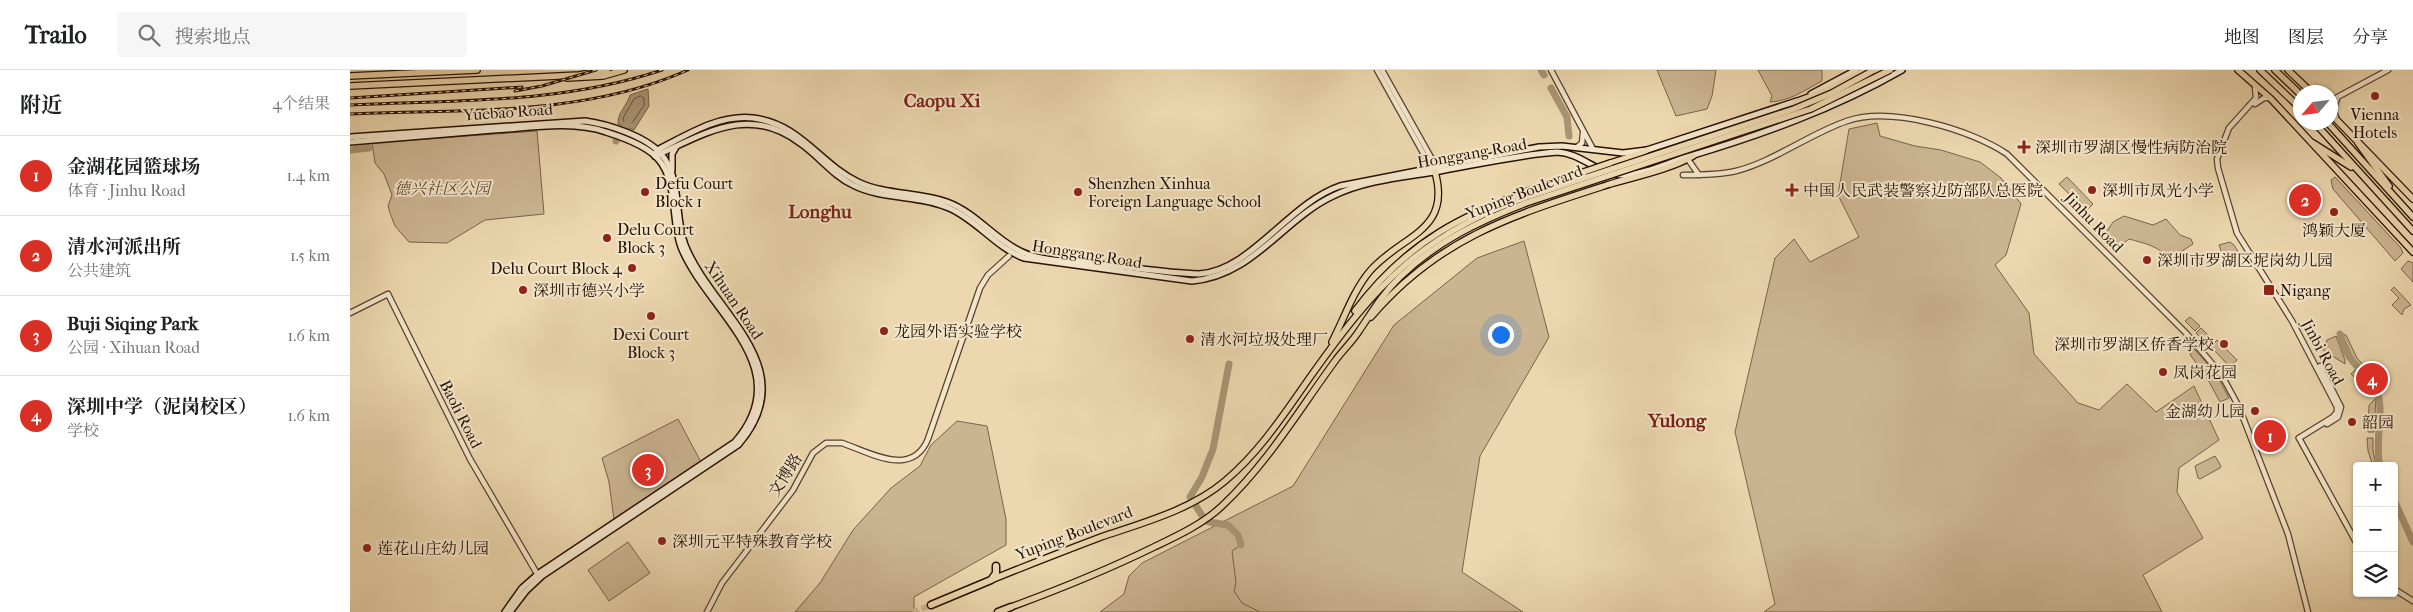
<!DOCTYPE html>
<html lang="zh">
<head>
<meta charset="utf-8">
<style>
  :root { --surface:#fff; --page:#f6f6f6; --text:#202124; --muted:#757577; --line:#e0e0e0; --accent:#d93025 }
  body { margin:0; font-family:"IM FELL French Canon","Noto Serif SC",serif; background:var(--page); color:var(--text) }
  .controls { position:absolute; right:15px; bottom:15px; display:grid; overflow:hidden; border-radius:5px; box-shadow:0 1px 4px #0004 }
  .controls button { width:45px; height:45px; display:grid; place-items:center; padding:0; border:0; border-bottom:1px solid var(--line); background:var(--surface); color:var(--text); font:25px sans-serif }
  .compass { position:absolute; left:1943px; top:15px; width:45px; height:45px; border-radius:50%; background:var(--surface); box-shadow:0 1px 4px #0004; rotate:242deg }
  .you { position:absolute; left:1150px; top:264px; width:18px; height:18px; margin:-12px; border:4px solid #fff; border-radius:50%; background:#1a73e8; box-shadow:0 0 0 8px #1a73e833 }
  .badge { display:grid; place-items:center; width:32px; height:32px; border-radius:50%; background:var(--accent); color:#fff; font-size:16px; font-weight:700 }
  .pin { position:absolute; translate:-50% -50%; border:2px solid #fff; box-shadow:0 1px 5px #0006 }
  .list { margin:0; padding:0; list-style:none }
  h2 { display:flex; justify-content:space-between; align-items:center; height:65px; margin:0; padding:0 20px; font-size:21px }
  h2 small { font-size:16px; font-weight:400; color:var(--muted) }
  .list li { display:grid; grid-template-columns:32px 1fr auto; gap:15px; align-items:center; box-sizing:border-box; height:80px; padding:0 20px; border-top:1px solid var(--line) }
  .list b { display:block; font-size:19px; white-space:nowrap }
  .list p { margin:0; font-size:16px; white-space:nowrap; color:var(--muted) }
  .list em { font-size:16px; font-style:normal; color:var(--muted) }
  .icon { flex:none; width:28px; height:28px; fill:none; stroke:currentColor; stroke-width:2; stroke-linecap:round; stroke-linejoin:round }
  .map { position:relative; flex:none; width:2063px; height:542px; overflow:hidden }
  header { display:flex; align-items:center; gap:30px; box-sizing:border-box; height:70px; padding:0 25px; background:var(--surface); border-bottom:1px solid var(--line) }
  header strong { font-size:24px }
  nav { display:flex; gap:28px; margin-inline-start:auto; font-size:18px }
  .search { width:350px; height:45px; background:var(--page); display:flex; align-items:center; gap:12px; box-sizing:border-box; padding:0 18px; border-radius:5px; color:var(--muted); font-size:19px }
  main { display:flex }
  aside { flex:1; background:var(--surface) }
  .map>svg:first-child { display:block }
  .green { fill:#cbb591; stroke:#79634a }
  .water { fill:#a99474; stroke:#756047 }
  .lines { fill:none; stroke-linecap:round; stroke-linejoin:round }
  .shore { stroke:#68523c; stroke-width:1 }
  .stream { stroke:#756047; stroke-width:1 }
  .river { stroke:#a99474; stroke-width:7 }
  .motorway-tunnel { stroke:#ceb994; stroke-width:6; stroke-dasharray:6 3; stroke-linecap:butt }
  .tertiary-casing { stroke:#58422e; stroke-width:7 }
  .secondary-casing { stroke:#271103; stroke-width:8 }
  .primary-casing { stroke:#271103; stroke-width:8 }
  .trunk-casing { stroke:#271103; stroke-width:8 }
  .motorway-casing { stroke:#271103; stroke-width:9 }
  .tertiary { stroke:#f3e5ca; stroke-width:4.5 }
  .secondary { stroke:#f3e5ca; stroke-width:5 }
  .primary { stroke:#ecd7ae; stroke-width:5.5 }
  .trunk { stroke:#ecd7ae; stroke-width:5.5 }
  .motorway { stroke:#ecd7ae; stroke-width:6 }
  .rail-casing { stroke:#271103; stroke-width:3 }
  .rail { stroke:#f3e5ca; stroke-width:1; stroke-dasharray:4; stroke-linecap:butt }
  .trunk-bridge-casing { stroke:#271103; stroke-width:8; stroke-linecap:butt }
  .trunk-bridge { stroke:#ecd7ae; stroke-width:5.5 }
  .poi-dot { fill:#8f2418; stroke:#f3e5ca; stroke-width:2 }
  .labels { text-anchor:middle; dominant-baseline:central; stroke-width:4; stroke-linejoin:round; paint-order:stroke }
  .street-label { font-size:16px; fill:#271103; stroke:#f3e5ca }
  .poi-label { font-size:16px; fill:#271103; stroke:#f3e5ca; text-anchor:start }
  .park-label { font-size:16px; font-style:italic; fill:#604a35; stroke:#f3e5ca }
  .quarter-label { font-size:19px; font-weight:bold; fill:#7a1f14; stroke:#f3e5ca }
</style>
</head>
<body>
<header>
<strong>Trailo</strong>
<div class="search"><svg class="icon" aria-label="search" viewBox="0 0 24 24"><circle cx="10" cy="10" r="6"/><path d="M15 15l6 6"/></svg>搜索地点</div>
<nav><a>地图</a><a>图层</a><a>分享</a></nav>
</header>
<main>
<aside>
<h2>附近<small>4个结果</small></h2>
<ul class="list">
<li><span class="badge">1</span><div><b>金湖花园篮球场</b><p>体育 · Jinhu Road</p></div><em>1.4 km</em></li>
<li><span class="badge">2</span><div><b>清水河派出所</b><p>公共建筑</p></div><em>1.5 km</em></li>
<li><span class="badge">3</span><div><b>Buji Siqing Park</b><p>公园 · Xihuan Road</p></div><em>1.6 km</em></li>
<li><span class="badge">4</span><div><b>深圳中学（泥岗校区）</b><p>学校</p></div><em>1.6 km</em></li>
</ul>
</aside>
<div class="map">
<svg width="2063" height="542" viewBox="0 0 2063 542">
  <rect width="100%" height="100%" fill="#ecd7ae"/>
  <filter id="stains"><feTurbulence type="fractalNoise" baseFrequency=".004" numOctaves="4"/><feColorMatrix values="0 0 0 0 .2 0 0 0 0 .09 0 0 0 0 .02 0 0 0 .5 -.17"/></filter>
  <radialGradient id="worn" r=".72"><stop offset=".6" stop-color="#630" stop-opacity="0"/><stop offset="1" stop-color="#630" stop-opacity=".3"/></radialGradient>
  <!-- green -->
  <g class="green">
    <polygon points="1307,0 1366,0 1362,26 1357,39 1326,46"/>
    <path d="M1408,0H1472V11C1455,20 1440,31 1420,32L1422,26Z"/>
    <polygon points="1527,53 1530,66 1565,76 1591,80 1630,92 1651,108 1671,134 1656,185 1645,195 1679,243 1684,284 1728,333 1749,340 1777,314 1806,342 1844,316 1869,370 1829,398 1827,422 1853,468 1793,505 1812,542 1414,542 1425,534 1385,362 1425,188 1444,169 1460,192 1509,167 1488,125 1499,59"/>
    <polygon points="187,61 194,144 135,150 97,173 59,172 45,156 40,143 38,136 42,125 34,104 25,93 22,73"/>
    <polygon points="1717,107 1743,134 1736,141 1709,114"/>
    <polygon points="1985,107 2051,178 2053,183 2045,191 1983,119 1981,110"/>
    <path d="M1774,146L1803,155L1816,149L1830,165L1841,169L1843,174L1818,190C1811,176 1793,173 1779,169L1769,177L1755,164L1763,152Z"/>
    <polygon points="1174,171 1199,267 1130,386 1112,502 1173,542 750,542 774,524 779,506 792,493 943,416 1044,255 1127,188"/>
    <polygon points="1880,172 1884,175 1889,183 1874,189 1869,175"/>
    <polygon points="2058,191 2063,193 2063,212 2051,199"/>
    <polygon points="2044,217 2061,235 2054,239 2052,245 2042,235 2049,228 2041,220"/>
    <polygon points="1840,247 1850,256 1845,261 1835,251"/>
    <polygon points="1851,258 1861,268 1856,273 1846,263"/>
    <polygon points="1992,264 1996,265 2007,288 2030,313 2027,316 2003,289"/>
    <polygon points="1986,266 1995,290 1995,294 1973,280 1977,270"/>
    <polygon points="1836,270 1865,302 1879,328 1870,332 1857,308 1841,286"/>
    <polygon points="1867,270 1887,290 1880,297 1861,277"/>
    <polygon points="2005,300 2022,320 2016,325 2013,315 2001,304"/>
    <polygon points="2026,328 2024,362 2018,362 2019,335"/>
    <polygon points="328,349 351,392 264,450 259,412 252,388"/>
    <polygon points="607,351 637,356 656,449 656,475 564,527 564,542 445,542 470,513 503,460 541,418 570,396 581,375"/>
    <polygon points="1924,354 1932,370 1915,379 1907,363"/>
    <polygon points="2017,368 2023,368 2023,380 2026,396 2023,396 2018,381"/>
    <polygon points="1865,386 1871,396 1870,398 1850,409 1848,408 1845,396"/>
    <polygon points="278,472 300,503 259,531 238,500"/>
  </g>
  <!-- water -->
  <path class="water" d="M298,19L299,36L284,60L268,54C267,43 277,36 280,25Z"/>
  <g class="lines">
    <!-- shore -->
    <polygon class="shore" points="291,26 294,28 294,35 282,53 274,52 273,48 284,29"/>
    <!-- stream -->
    <polyline class="stream" points="891,475 882,481 886,513 884,521 892,533 910,542"/>
    <!-- river -->
    <g class="river">
      <polyline points="1191,0 1194,5"/>
      <polyline points="1201,18 1217,47 1219,66"/>
      <polyline points="266,71 279,51"/>
      <polyline points="0,80 19,78"/>
      <path d="M1990,264C1997,297 2017,299 2027,322C2035,340 2024,372 2030,396"/>
      <polyline points="879,294 863,379 852,407 840,427 855,450 859,452 878,455 888,465 891,475"/>
      <polyline points="2044,430 2063,472"/>
    </g>
    <!-- motorway-tunnel -->
    <polyline class="motorway-tunnel" points="563,542 581,535"/>
    <defs>
      <g id="tertiary">
        <polyline points="1027,0 1082,99"/>
        <polyline points="1032,0 1083,91 1084,100"/>
        <polyline points="1201,0 1243,79"/>
        <polyline points="1905,16 1906,28 1879,58 1867,89 1868,98 1887,163 1942,251 1987,337 1987,342 1983,347 1949,368"/>
        <polyline points="1980,31 2038,0"/>
        <polyline points="1905,34 1914,28 1920,28"/>
        <polyline points="1986,47 1983,40 1987,29"/>
        <polyline points="1227,77 1232,73 1233,63"/>
        <polyline points="1337,88 1349,105"/>
        <path d="M1333,105C1351,105 1369,105 1386,101C1425,91 1459,64 1497,51C1540,36 1620,59 1657,84L1836,263L1871,304L1889,337L1938,464L1958,542"/>
        <polyline points="0,243 38,224 120,389 189,507"/>
        <polyline points="1970,296 1991,337 1988,347 1977,354"/>
        <polyline points="1949,368 2007,474"/>
        <polyline points="2044,519 2063,531"/>
        <path d="M357,542L372,513L443,420L463,383L476,373H492C521,383 562,408 578,369L630,218L638,205L659,186"/>
      </g>
      <g id="secondary">
        <polyline points="1461,24 1506,0"/>
        <path d="M0,67L235,51C257,54 296,66 311,84C332,108 324,146 335,175C362,243 456,297 388,375L192,506L176,521L160,542"/>
        <path d="M0,72C48,68 95,64 143,60C178,58 222,50 256,62C272,67 298,76 309,90C328,113 321,150 331,177C357,242 450,297 385,372L189,503L172,518L155,542"/>
        <path d="M305,86C355,64 398,34 450,73C469,86 482,105 503,115C532,130 569,125 599,138C627,150 645,177 674,188L842,211C903,206 932,150 983,126C1015,110 1055,107 1090,101C1129,94 1167,85 1207,82C1232,83 1249,106 1274,105C1295,104 1317,93 1337,87C1411,65 1484,39 1552,0"/>
        <path d="M305,86L307,80C337,65 369,44 403,48C451,54 469,93 508,112C536,125 568,122 597,132C627,143 645,170 672,182C694,192 723,191 747,194C780,197 815,203 849,204C901,201 939,133 990,116L1189,77L1212,76L1273,83L1297,80L1447,31"/>
        <polyline points="322,100 322,84 326,77"/>
      </g>
      <g id="primary">
        <polyline points="1888,0 1921,29 2063,182"/>
        <polyline points="1938,0 1961,22"/>
        <polyline points="217,8 253,6 274,0"/>
        <polyline points="1980,43 2063,129"/>
      </g>
      <g id="trunk">
        <polyline points="1910,0 1950,38"/>
        <polyline points="1925,0 1950,24"/>
        <polyline points="0,6 127,0"/>
        <polyline points="0,16 229,5 257,0"/>
        <polyline points="1445,32 1475,21 1515,0"/>
        <polyline points="1964,52 2063,161"/>
        <polyline points="1977,52 2063,147"/>
        <polyline points="1963,73 2001,97"/>
        <polyline points="2008,73 2039,116"/>
        <polyline points="1260,93 1292,83 1297,80"/>
        <path d="M1005,241C1057,171 1115,143 1195,115"/>
        <path d="M1021,247C1089,167 1164,145 1260,114C1284,107 1324,98 1343,86"/>
        <path d="M982,272C994,249 1003,221 1020,201C1051,165 1102,162 1085,102"/>
        <path d="M641,510C678,495 714,481 751,467C792,453 841,440 875,411C911,381 936,341 963,303C1024,217 1072,164 1174,128"/>
        <path d="M661,537C710,519 757,500 804,477C827,466 853,454 872,436C917,394 949,340 985,291C993,280 1002,272 1009,261C1022,242 1033,223 1050,207C1086,172 1129,151 1176,133"/>
      </g>
      <g id="motorway">
        <polyline points="581,535 641,510 646,503 646,496"/>
        <polyline points="648,542 661,537"/>
      </g>
    </defs>
    <!-- tertiary casing -->
    <use href="#tertiary" class="tertiary-casing"/>
    <!-- secondary casing -->
    <use href="#secondary" class="secondary-casing"/>
    <!-- primary casing -->
    <use href="#primary" class="primary-casing"/>
    <!-- trunk casing -->
    <use href="#trunk" class="trunk-casing"/>
    <!-- motorway casing -->
    <use href="#motorway" class="motorway-casing"/>
    <!-- tertiary -->
    <use href="#tertiary" class="tertiary"/>
    <!-- secondary -->
    <use href="#secondary" class="secondary"/>
    <!-- primary -->
    <use href="#primary" class="primary"/>
    <!-- trunk -->
    <use href="#trunk" class="trunk"/>
    <!-- motorway -->
    <use href="#motorway" class="motorway"/>
    <defs>
      <g id="rail">
        <polyline points="165,21 192,16 246,0"/>
        <polyline points="0,28 172,17"/>
        <path d="M0,35C106,30 210,34 312,0"/>
        <path d="M0,44C112,39 233,47 338,0"/>
      </g>
    </defs>
    <!-- rail casing -->
    <use href="#rail" class="rail-casing"/>
    <!-- rail -->
    <use href="#rail" class="rail"/>
    <defs>
      <g id="trunk-bridge">
        <polyline points="1195,115 1260,93"/>
        <polyline points="1174,128 1444,39 1482,23 1524,0"/>
        <polyline points="1176,133 1461,39 1540,0"/>
      </g>
    </defs>
    <!-- trunk-bridge casing -->
    <use href="#trunk-bridge" class="trunk-bridge-casing"/>
    <!-- trunk-bridge -->
    <use href="#trunk-bridge" class="trunk-bridge"/>
  </g>
  <!-- markers -->
  <g class="poi-dot">
    <circle cx="2025" cy="26" r="5"/>
    <path d="M1671.5 69.5h5v5h5v5h-5v5h-5v-5h-5v-5h5z"/>
    <path d="M1439.5 112.5h5v5h5v5h-5v5h-5v-5h-5v-5h5z"/>
    <circle cx="1742" cy="120" r="5"/>
    <circle cx="295" cy="122" r="5"/>
    <circle cx="728" cy="122" r="5"/>
    <circle cx="1984" cy="142" r="5"/>
    <circle cx="257" cy="168" r="5"/>
    <circle cx="1797" cy="190" r="5"/>
    <circle cx="282" cy="198" r="5"/>
    <circle cx="173" cy="220" r="5"/>
    <rect x="1913" y="214" width="12" height="12" rx="2.5"/>
    <circle cx="301" cy="246" r="5"/>
    <circle cx="534" cy="261" r="5"/>
    <circle cx="840" cy="269" r="5"/>
    <circle cx="1874" cy="274" r="5"/>
    <circle cx="1813" cy="302" r="5"/>
    <circle cx="1905" cy="341" r="5"/>
    <circle cx="2002" cy="352" r="5"/>
    <circle cx="312" cy="471" r="5"/>
    <circle cx="17" cy="478" r="5"/>
  </g>
  <g class="labels">
    <!-- street labels -->
    <g class="street-label">
      <text transform="translate(158 42) rotate(-4)">Yuebao Road</text>
      <text transform="translate(1122 83) rotate(-10)">Honggang Road</text>
      <text transform="translate(1174 122) rotate(-21)">Yuping Boulevard</text>
      <text transform="translate(1744 152) rotate(46)">Jinhu Road</text>
      <text transform="translate(737 184) rotate(9)">Honggang Road</text>
      <text transform="translate(384 230) rotate(56)">Xihuan Road</text>
      <text transform="translate(1973 282) rotate(62)">Jinbi Road</text>
      <text transform="translate(111 344) rotate(63)">Baoli Road</text>
      <text transform="translate(435 405) rotate(-58)">文博路</text>
      <text transform="translate(724 463) rotate(-21)">Yuping Boulevard</text>
    </g>
    <!-- poi labels -->
    <g class="poi-label">
      <text x="2025" y="44" text-anchor="middle">Vienna<tspan x="2025" dy="18">Hotels</tspan></text>
      <text x="1685" y="77">深圳市罗湖区慢性病防治院</text>
      <text x="305" y="113">Defu Court<tspan x="305" dy="18">Block 1</tspan></text>
      <text x="738" y="113">Shenzhen Xinhua<tspan x="738" dy="18">Foreign Language School</tspan></text>
      <text x="1453" y="120">中国人民武装警察边防部队总医院</text>
      <text x="1752" y="120">深圳市凤光小学</text>
      <text x="267" y="159">Delu Court<tspan x="267" dy="18">Block 3</tspan></text>
      <text x="1984" y="160" text-anchor="middle">鸿颖大厦</text>
      <text x="1807" y="190">深圳市罗湖区坭岗幼儿园</text>
      <text x="272" y="198" text-anchor="end">Delu Court Block 4</text>
      <text x="183" y="220">深圳市德兴小学</text>
      <text x="1930" y="220">Nigang</text>
      <text x="544" y="261">龙园外语实验学校</text>
      <text x="301" y="264" text-anchor="middle">Dexi Court<tspan x="301" dy="18">Block 3</tspan></text>
      <text x="850" y="269">清水河垃圾处理厂</text>
      <text x="1864" y="274" text-anchor="end">深圳市罗湖区侨香学校</text>
      <text x="1823" y="302">凤岗花园</text>
      <text x="1895" y="341" text-anchor="end">金湖幼儿园</text>
      <text x="2012" y="352">韶园</text>
      <text x="322" y="471">深圳元平特殊教育学校</text>
      <text x="27" y="478">莲花山庄幼儿园</text>
    </g>
    <!-- park labels -->
    <g class="park-label">
      <text x="92" y="118">德兴社区公园</text>
    </g>
    <!-- quarter labels -->
    <g class="quarter-label">
      <text x="592" y="31">Caopu Xi</text>
      <text x="470" y="142">Longhu</text>
      <text x="1327" y="351">Yulong</text>
    </g>
  </g>
  <rect width="100%" height="100%" filter="url(#stains)"/>
  <rect width="100%" height="100%" fill="url(#worn)"/>
</svg>
<div class="controls">
<button>+</button>
<button>−</button>
<button><svg class="icon" aria-label="layers" viewBox="0 0 24 24"><path d="M12 4l9 5-9 5-9-5zM3 14l9 5 9-5"/></svg></button>
</div>
<svg class="compass" viewBox="-18 -18 36 36"><path d="M0-13l5 13h-10z" fill="#e53935"/><path d="M0 13l5-13h-10z" fill="#757577"/></svg>
<div class="you"></div>
<div class="pin badge" style="left:1920px;top:366px">1</div>
<div class="pin badge" style="left:1955px;top:130px">2</div>
<div class="pin badge" style="left:298px;top:400px">3</div>
<div class="pin badge" style="left:2022px;top:309px">4</div>
</div>
</main>
</body>
</html>
